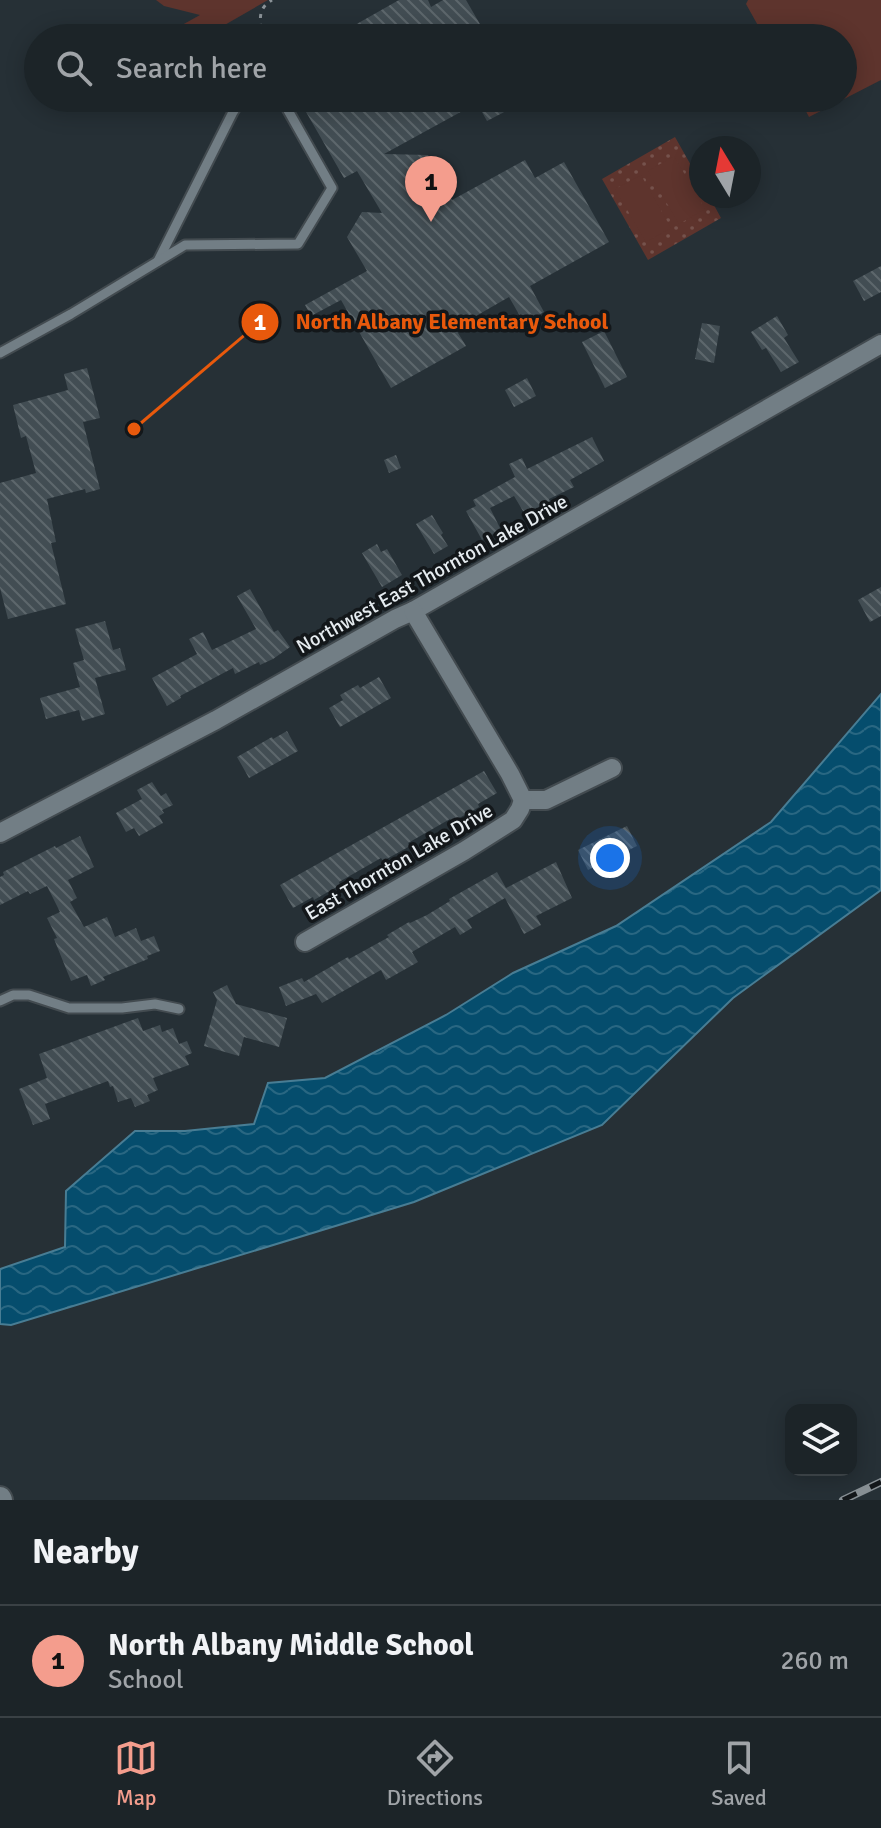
<!DOCTYPE html>
<html lang="en">
<head>
<meta charset="utf-8">
<style>
  :root { --surface:#1c2428; --page:#252c30; --text:#f1f3f6; --muted:#a0a4a8; --line:#3a4145; --accent:#f49d8d }
  body { margin:0; font-family:Signika,sans-serif; background:var(--page); color:var(--text) }
  .controls { position:absolute; right:24px; bottom:24px; display:grid; overflow:hidden; border-radius:16px; box-shadow:0 4px 20px #0003 }
  .controls button { width:72px; height:72px; display:grid; place-items:center; padding:0; border:0; border-bottom:2px solid var(--line); background:var(--surface); color:var(--text); font:40px sans-serif }
  .compass { position:absolute; left:689px; top:136px; width:72px; height:72px; border-radius:50%; background:var(--surface); box-shadow:0 4px 20px #0003; rotate:350deg }
  .you { position:absolute; left:610px; top:858px; width:28px; height:28px; margin:-20px; border:6px solid #fff; border-radius:50%; background:#1a73e8; box-shadow:0 0 0 12px #1a73e833 }
  .badge { display:grid; place-items:center; width:52px; height:52px; border-radius:50%; background:var(--accent); color:#111; font-size:26px; font-weight:700 }
  .pin { position:absolute; translate:-50% -66px; filter:drop-shadow(0 2px 4px #0008) }
  .pin::after { content:''; position:absolute; top:42px; width:28px; height:24px; background:inherit; clip-path:polygon(0 0,100% 0,50% 100%) }
  .list { margin:0; padding:0; list-style:none }
  h2 { display:flex; justify-content:space-between; align-items:center; height:104px; margin:0; padding:0 32px; font-size:34px }
  h2 small { font-size:26px; font-weight:400; color:var(--muted) }
  .list li { display:grid; grid-template-columns:52px 1fr auto; gap:24px; align-items:center; box-sizing:border-box; height:112px; padding:0 32px; border-top:2px solid var(--line) }
  .list b { display:block; font-size:30px; white-space:nowrap }
  .list p { margin:0; font-size:26px; white-space:nowrap; color:var(--muted) }
  .list em { font-size:26px; font-style:normal; color:var(--muted) }
  .icon { flex:none; width:44px; height:44px; fill:none; stroke:currentColor; stroke-width:2; stroke-linecap:round; stroke-linejoin:round }
  .map { position:relative; flex:none; width:881px; height:1500px; overflow:hidden }
  .search { position:absolute; background:var(--surface); box-shadow:0 4px 20px #0003; left:24px; right:24px; top:24px; height:88px; display:flex; align-items:center; gap:20px; box-sizing:border-box; padding:0 28px; border-radius:44px; color:var(--muted); font-size:30px }
  .sheet { height:216px; background:var(--surface) }
  nav { display:flex; justify-content:space-around; align-items:center; box-sizing:border-box; height:112px; border-top:2px solid var(--line); background:var(--surface); font-size:22px; color:var(--muted) }
  nav a { display:grid; justify-items:center; gap:4px }
  nav .on { color:var(--accent) }
  .map>svg:first-child { display:block }
  .park { fill:url(#park-dots) }
  .pitch { fill:#5e342d }
  .water { fill:url(#water-waves); stroke:#487d94; stroke-width:2 }
  .building { fill:url(#building-back-hatch) }
  .lines { fill:none; stroke-linecap:round; stroke-linejoin:round }
  .service-casing { stroke:#434b50; stroke-width:13 }
  .minor-casing { stroke:#434b50; stroke-width:22 }
  .secondary-casing { stroke:#434b50; stroke-width:26 }
  .path { stroke:#8b9398; stroke-width:3; stroke-dasharray:4 6; stroke-linecap:butt }
  .service { stroke:#727e85; stroke-width:9 }
  .minor { stroke:#727e85; stroke-width:18 }
  .secondary { stroke:#727e85; stroke-width:22 }
  .rail-casing { stroke:#878f94; stroke-width:8 }
  .rail { stroke:#13171a; stroke-width:5; stroke-dasharray:15; stroke-linecap:butt }
  .labels { text-anchor:middle; dominant-baseline:central; stroke-width:7; stroke-linejoin:round; paint-order:stroke }
  .street-label { font-size:20px; fill:#e6ecf0; stroke:#13171a }
  .leader { fill:none; stroke:#e8590c; stroke-width:3 }
  .callout-dot { fill:#e8590c; stroke:#13171a; stroke-width:3 }
  .mark-label { font-size:24px; text-anchor:middle; font-weight:bold; fill:#fff }
  .callout-label { font-size:22px; text-anchor:middle; font-weight:bold; fill:#e8590c; stroke:#13171a; stroke-width:7; stroke-linejoin:round; paint-order:stroke }
</style>
</head>
<body>
<div class="map">
<svg width="881" height="1500" viewBox="0 0 881 1500">
  <defs>
    <pattern id="park-dots" width="8" height="8" patternUnits="userSpaceOnUse" patternTransform="scale(2)"><rect width="8" height="8" fill="#5e342d"/><path d="M2 2h.1M6 6h.1" fill="none" stroke="#75524c" stroke-width="1.8" stroke-linecap="round"/></pattern>
    <pattern id="water-waves" width="16" height="10" patternUnits="userSpaceOnUse" patternTransform="scale(2)"><rect width="16" height="10" fill="#054d6d"/><path d="M0 5q4-4 8 0t8 0" fill="none" stroke="#296782"/></pattern>
    <pattern id="building-back-hatch" width="6" height="6" patternUnits="userSpaceOnUse" patternTransform="scale(2)"><rect width="6" height="6" fill="#424d53"/><path d="M-1 5l2 2M0 0l6 6M5-1l2 2" fill="none" stroke="#5d676c"/></pattern>
  </defs>
  <rect width="100%" height="100%" fill="#263036"/>
  <!-- park -->
  <polygon class="park" points="675,137 701,183 701,196 709,196 721,218 648,260 602,179"/>
  <!-- pitch -->
  <g class="pitch">
    <polygon points="156,0 268,0 202,38 166,38 164,35 200,15 164,6"/>
    <polygon points="748,0 881,0 881,80 809,117 799,98 843,98 843,38 765,38 746,4"/>
    <polygon points="674,156 705,209 679,224 648,171"/>
    <polygon points="641,175 671,228 646,242 615,189"/>
  </g>
  <!-- water -->
  <polygon class="water" points="881,694 881,890 733,998 602,1125 414,1202 11,1325 0,1324 0,1269 65,1247 66,1191 135,1131 185,1131 254,1124 268,1083 325,1078 446,1015 513,973 616,926 771,822"/>
  <!-- building -->
  <g class="building">
    <polygon points="399,0 428,0 431,7 443,0 466,0 488,38 332,38"/>
    <polygon points="298,98 531,98 487,121 477,103 384,154 428,155 452,200 525,160 535,178 564,162 609,242 530,286 544,312 524,323 509,297 455,328 466,346 391,388 341,300 311,316 305,305 367,271 347,237 362,212 382,213 357,171 344,178"/>
    <polygon points="881,266 881,292 864,301 853,281"/>
    <polygon points="777,316 788,335 784,338 799,362 781,372 766,348 762,350 751,332"/>
    <polygon points="702,323 720,326 714,363 695,359"/>
    <polygon points="604,331 627,377 605,388 582,342"/>
    <polygon points="87,368 100,418 83,422 100,489 86,493 85,489 47,499 56,542 51,543 66,604 8,619 0,588 0,483 36,473 26,436 21,438 13,405 68,390 64,374"/>
    <polygon points="527,378 536,396 514,407 505,390"/>
    <polygon points="592,437 604,461 570,480 574,487 549,499 551,504 526,516 514,496 490,508 501,530 482,540 466,511 476,506 473,500 515,477 509,464 522,458 527,469"/>
    <polygon points="396,455 401,468 389,473 384,460"/>
    <polygon points="432,515 443,533 441,535 448,546 434,554 416,524"/>
    <polygon points="377,544 381,552 387,549 402,575 382,587 362,553"/>
    <polygon points="881,587 881,616 870,622 858,600"/>
    <polygon points="250,589 274,632 278,630 290,647 273,659 260,665 259,662 235,674 233,668 180,696 181,698 167,706 152,678 197,654 189,639 203,632 212,650 256,629 237,596"/>
    <polygon points="105,621 113,650 120,648 126,670 95,678 105,714 82,721 79,710 46,719 40,698 80,687 73,663 84,660 75,629"/>
    <polygon points="379,677 391,698 340,727 329,708 343,700 340,695 358,685 360,688"/>
    <polygon points="287,731 298,751 249,778 237,757 272,737 273,739"/>
    <polygon points="484,771 497,793 478,804 479,807 452,822 450,819 408,843 410,846 383,861 381,858 339,882 340,885 314,900 313,897 293,908 280,885"/>
    <polygon points="152,782 161,796 166,793 173,805 162,810 164,813 159,816 163,823 139,836 134,828 126,832 116,813 142,799 137,790"/>
    <polygon points="627,826 637,846 588,870 578,850"/>
    <polygon points="80,836 94,867 68,880 77,898 70,902 84,927 107,917 115,937 136,928 141,941 154,936 160,951 147,956 148,959 103,977 105,980 91,986 87,975 71,981 54,939 57,938 47,918 60,912 47,886 30,894 28,891 0,905 0,877 4,875 3,872 55,846 56,848"/>
    <polygon points="556,862 572,898 536,916 541,925 524,934 505,898 467,920 472,928 460,935 455,927 412,952 418,962 386,980 381,970 322,1003 316,994 286,1006 279,987 302,978 304,982 348,957 349,959 389,937 387,935 409,922 410,923 427,915 450,901 449,899 497,872 506,888"/>
    <polygon points="227,985 236,1004 287,1018 279,1047 244,1037 239,1056 204,1046 217,1000 213,992"/>
    <polygon points="138,1018 143,1031 160,1025 162,1032 173,1028 179,1044 187,1041 192,1053 185,1056 189,1065 153,1078 158,1090 147,1095 150,1101 135,1107 131,1098 118,1102 113,1086 110,1087 108,1081 45,1104 50,1119 33,1125 19,1089 47,1078 39,1054"/>
  </g>
  <g class="lines">
    <defs>
      <g id="service">
        <polyline points="158,261 233,112 242,98"/>
        <polyline points="0,353 71,314 185,245 298,244 332,188 281,98"/>
        <polyline points="0,1001 13,995 29,995 69,1008 122,1008 155,1004 179,1009"/>
      </g>
      <g id="minor">
        <polyline points="523,800 546,800 612,768"/>
        <polyline points="0,833 216,720 395,619 413,611 881,344"/>
        <polyline points="305,942 464,851 513,820 520,809 523,800 510,774 413,611"/>
      </g>
      <polyline id="secondary" points="0,1498 1,1500"/>
    </defs>
    <!-- service casing -->
    <use href="#service" class="service-casing"/>
    <!-- minor casing -->
    <use href="#minor" class="minor-casing"/>
    <!-- secondary casing -->
    <use href="#secondary" class="secondary-casing"/>
    <!-- path -->
    <path class="path" d="M261,38C262,22 255,10 272,0"/>
    <!-- service -->
    <use href="#service" class="service"/>
    <!-- minor -->
    <use href="#minor" class="minor"/>
    <!-- secondary -->
    <use href="#secondary" class="secondary"/>
    <defs>
      <polyline id="rail" points="843,1500 881,1482"/>
    </defs>
    <!-- rail casing -->
    <use href="#rail" class="rail-casing"/>
    <!-- rail -->
    <use href="#rail" class="rail"/>
  </g>
  <g class="labels">
    <!-- street labels -->
    <g class="street-label">
      <text transform="translate(432 574) rotate(-29)">Northwest East Thornton Lake Drive</text>
      <text transform="translate(399 862) rotate(-30)">East Thornton Lake Drive</text>
    </g>
  </g>
  <!-- callouts -->
  <path class="leader" d="M134 429L260 322"/>
  <g class="callout-dot">
    <circle cx="134" cy="429" r="8"/>
    <circle cx="260" cy="322" r="20"/>
  </g>
  <g class="mark-label">
    <text x="260" y="330">1</text>
  </g>
  <g class="callout-label">
    <text x="452" y="329">North Albany Elementary School</text>
  </g>
</svg>
<div class="controls">
<button><svg class="icon" aria-label="layers" viewBox="0 0 24 24"><path d="M12 4l9 5-9 5-9-5zM3 14l9 5 9-5"/></svg></button>
</div>
<svg class="compass" viewBox="-18 -18 36 36"><path d="M0-13l5 13h-10z" fill="#e53935"/><path d="M0 13l5-13h-10z" fill="#a0a4a8"/></svg>
<div class="you"></div>
<div class="pin badge" style="left:431px;top:222px">1</div>
<div class="search"><svg class="icon" aria-label="search" viewBox="0 0 24 24"><circle cx="10" cy="10" r="6"/><path d="M15 15l6 6"/></svg>Search here</div>
</div>
<section class="sheet">
<h2>Nearby<small></small></h2>
<ul class="list">
<li><span class="badge">1</span><div><b>North Albany Middle School</b><p>School</p></div><em>260 m</em></li>
</ul>
</section>
<nav>
<a class="on"><svg class="icon" aria-label="map" viewBox="0 0 24 24"><path d="M3 6l6-2 6 2 6-2v14l-6 2-6-2-6 2zM9 4v14M15 6v14"/></svg>Map</a>
<a><svg class="icon" aria-label="directions" viewBox="0 0 24 24"><path d="M12 3l9 9-9 9-9-9zM9 14v-3h6M13 9l2 2-2 2"/></svg>Directions</a>
<a><svg class="icon" aria-label="saved" viewBox="0 0 24 24"><path d="M7 4h10v16l-5-4-5 4z"/></svg>Saved</a>
</nav>
</body>
</html>
